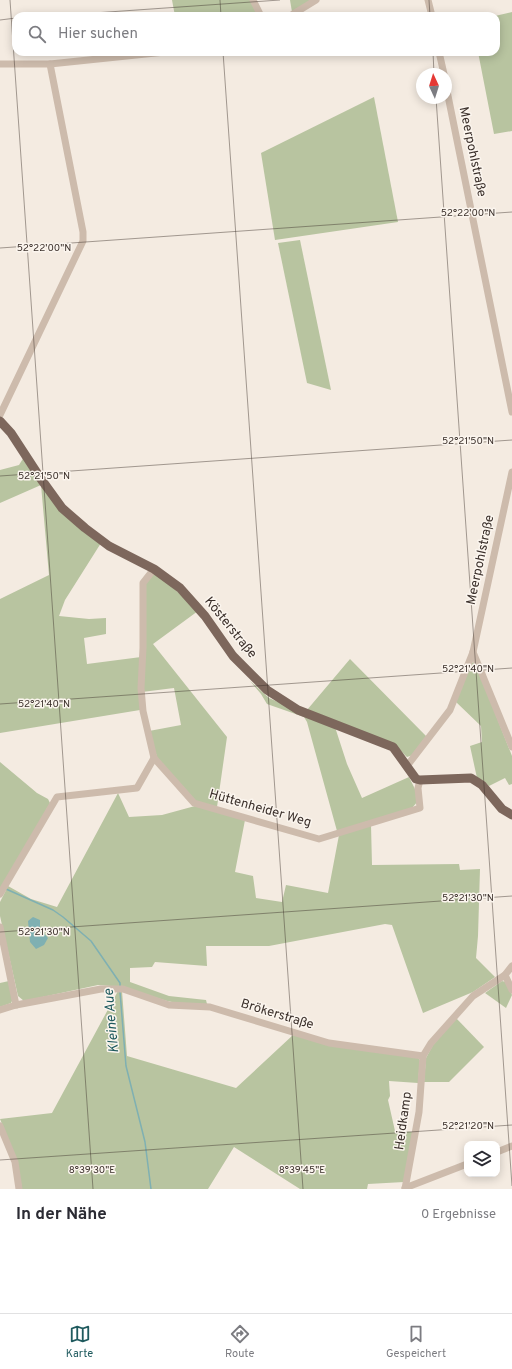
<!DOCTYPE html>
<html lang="de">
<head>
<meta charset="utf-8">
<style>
  :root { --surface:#fff; --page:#f2f2f3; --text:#2b2b33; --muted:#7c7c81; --line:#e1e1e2; --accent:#1f5a5e }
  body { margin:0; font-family:Overpass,sans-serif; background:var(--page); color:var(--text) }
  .controls { position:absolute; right:12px; bottom:12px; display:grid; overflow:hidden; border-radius:8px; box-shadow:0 2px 10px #0003 }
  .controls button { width:36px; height:36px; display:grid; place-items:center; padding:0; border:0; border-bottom:1px solid var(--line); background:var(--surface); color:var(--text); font:20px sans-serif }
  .compass { position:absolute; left:416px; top:68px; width:36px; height:36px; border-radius:50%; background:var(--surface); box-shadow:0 2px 10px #0003; rotate:356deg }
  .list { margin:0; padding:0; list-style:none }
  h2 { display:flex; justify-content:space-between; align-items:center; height:52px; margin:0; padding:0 16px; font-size:17px }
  h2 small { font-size:13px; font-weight:400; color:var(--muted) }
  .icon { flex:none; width:22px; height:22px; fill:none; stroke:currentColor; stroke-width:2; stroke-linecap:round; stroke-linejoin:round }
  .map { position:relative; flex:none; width:512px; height:1189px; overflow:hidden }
  .search { position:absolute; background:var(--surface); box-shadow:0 2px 10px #0003; left:12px; right:12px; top:12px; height:44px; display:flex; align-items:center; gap:10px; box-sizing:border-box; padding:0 14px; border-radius:12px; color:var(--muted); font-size:15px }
  .sheet { height:124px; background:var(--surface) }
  nav { display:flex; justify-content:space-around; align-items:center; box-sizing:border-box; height:56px; border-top:1px solid var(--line); background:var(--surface); font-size:11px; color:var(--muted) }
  nav a { display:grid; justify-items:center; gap:2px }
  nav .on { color:var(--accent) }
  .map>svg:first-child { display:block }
  .green { fill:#b8c4a0 }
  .water { fill:#7fb0b2 }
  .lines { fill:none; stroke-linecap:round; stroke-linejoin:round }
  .stream { stroke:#7fb0b2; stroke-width:1.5 }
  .minor { stroke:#cdbbac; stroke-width:7 }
  .major { stroke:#7d675c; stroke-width:9 }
  .ticks { fill:none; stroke:#3b302b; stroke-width:1; stroke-opacity:0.45 }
  .labels { text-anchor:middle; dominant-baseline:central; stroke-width:3; stroke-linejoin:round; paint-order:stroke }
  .street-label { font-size:13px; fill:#3b302b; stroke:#fbf5ee }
  .water-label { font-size:14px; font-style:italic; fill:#1f5a5e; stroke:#fbf5ee }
  .ticks-label { font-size:10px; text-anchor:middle; fill:#3b302b; stroke:#fbf5ee; stroke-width:3; stroke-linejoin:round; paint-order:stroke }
</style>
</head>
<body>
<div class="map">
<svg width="512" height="1189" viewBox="0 0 512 1189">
  <rect width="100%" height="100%" fill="#f4ebe1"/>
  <!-- green -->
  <g class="green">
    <polygon points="172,0 251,0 259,16 175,16"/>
    <polygon points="290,0 313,0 292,12"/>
    <polygon points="512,12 512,131 494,134 478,52 496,52 496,16 495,16"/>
    <polygon points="374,97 398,222 275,240 261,153"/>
    <polygon points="300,240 331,390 307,383 278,243"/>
    <polygon points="24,457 41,485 101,543 65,600 59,616 89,619 106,618 106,634 84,638 87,664 141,657 140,710 0,733 0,599 49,575 41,485 0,503 0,470 19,465"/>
    <polygon points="154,570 198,611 153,644 227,737 217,807 195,802 157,757 149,731 181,725 174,688 142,692 144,583"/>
    <polygon points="350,659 427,737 413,755 407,757 394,744 307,710"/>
    <polygon points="475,662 512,756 512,784 509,785 505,778 489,786 484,781 477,778 470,746 482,742 481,726 456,702 471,663"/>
    <polygon points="250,681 269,698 335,727 347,764 362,798 409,777 416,791 418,801 412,808 337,831 307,722 304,717 267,704 261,694"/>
    <polygon points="0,762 37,793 48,799 50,803 0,892"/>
    <polygon points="118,793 129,817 162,815 195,806 245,820 235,872 253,876 256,898 282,902 286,885 328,893 339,835 371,825 372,865 459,864 460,870 480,869 478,936 476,958 495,977 473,992 423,1013 392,925 385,924 269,946 206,946 207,966 155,962 152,967 130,968 130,982 169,996 206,1000 207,1004 182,1004 167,1001 123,987 98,985 24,1001 18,996 0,916 0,902 8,886 31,899 57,907"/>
    <polygon points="9,981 13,999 11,1003 0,1007 0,983"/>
    <polygon points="502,981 506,982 512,995 506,1008 485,993"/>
    <polygon points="118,991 122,991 127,1056 236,1088 293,1035 417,1057 420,1060 418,1083 389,1081 390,1096 388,1100 395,1131 413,1132 404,1182 368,1184 367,1189 300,1189 234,1147 208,1189 22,1189 17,1161 0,1119 52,1113"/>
    <polygon points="456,1018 484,1047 449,1082 424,1082 426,1058 433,1045"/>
  </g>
  <!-- water -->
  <polygon class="water" points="33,917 40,920 40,929 48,938 44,945 36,949 30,942 28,921"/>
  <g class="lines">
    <!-- stream -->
    <g class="stream">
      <polyline points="6,889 53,910 63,917 91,941 120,983 120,986"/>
      <polyline points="120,992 126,1066 145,1142 151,1189"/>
    </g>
    <!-- minor -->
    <g class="minor">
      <polyline points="253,0 261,16"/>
      <polyline points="428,0 432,16"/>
      <polyline points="290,16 316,0"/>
      <polyline points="439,52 444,74"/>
      <polyline points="0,64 50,64 165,52"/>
      <polyline points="446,86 512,412"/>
      <polyline points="0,415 83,241 83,232 50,64"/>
      <polyline points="154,569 143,583 143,648 141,688 143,711 154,758 194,803 319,839 420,808 418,788 420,780"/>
      <polyline points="473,652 512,747"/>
      <polyline points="407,766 450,710 473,652 512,472"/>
      <polyline points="0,894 57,797 137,788 154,758"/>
      <polyline points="0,927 16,1005"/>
      <polyline points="505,975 512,990"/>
      <polyline points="0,1010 16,1005 101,989 123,989 169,1005 210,1007 329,1043 423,1056"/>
      <polyline points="0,1126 15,1162 19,1189"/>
      <polyline points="497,1152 512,1146"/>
      <polyline points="405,1188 467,1164"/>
      <polyline points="405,1189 419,1112 423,1056 431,1043 473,996 505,975 512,966"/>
    </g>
    <!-- major -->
    <polyline class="major" points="0,421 11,433 41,479 62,508 85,528 109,546 154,569 180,588 205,616 233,656 267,690 298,710 393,747 416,779 420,780 471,778 482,785 502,809 512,815"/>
  </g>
  <!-- ticks -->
  <path class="ticks" d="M10,0L93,1189M220,0L221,16M429,0L430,16M51,16L280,0M0,20L16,18M223,52L303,1189M433,52L434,74M436,98L512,1186M0,248L512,212M0,476L512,440M0,704L512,668M0,932L512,896M0,1160L512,1125"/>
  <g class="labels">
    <!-- street labels -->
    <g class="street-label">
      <text transform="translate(472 152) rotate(78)">Meerpohlstraße</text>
      <text transform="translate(481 560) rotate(-78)">Meerpohlstraße</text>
      <text transform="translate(230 628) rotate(51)">Kösterstraße</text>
      <text transform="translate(260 809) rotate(16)">Hüttenheider Weg</text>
      <text transform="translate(277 1015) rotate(17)">Brökerstraße</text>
      <text transform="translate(404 1121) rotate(-82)">Heidkamp</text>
    </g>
    <!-- water labels -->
    <g class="water-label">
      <text transform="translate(112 1021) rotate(-95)">Kleine Aue</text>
    </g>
  </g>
  <g class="ticks-label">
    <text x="468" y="216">52°22'00"N</text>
    <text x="44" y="251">52°22'00"N</text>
    <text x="468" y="444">52°21'50"N</text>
    <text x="44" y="479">52°21'50"N</text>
    <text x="468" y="672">52°21'40"N</text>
    <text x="44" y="707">52°21'40"N</text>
    <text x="468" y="901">52°21'30"N</text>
    <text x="44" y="935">52°21'30"N</text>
    <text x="468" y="1129">52°21'20"N</text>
    <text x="92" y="1173">8°39'30"E</text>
    <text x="302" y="1173">8°39'45"E</text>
  </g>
</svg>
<div class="controls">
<button><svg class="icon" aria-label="layers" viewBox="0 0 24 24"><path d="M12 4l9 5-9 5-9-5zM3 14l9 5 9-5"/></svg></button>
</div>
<svg class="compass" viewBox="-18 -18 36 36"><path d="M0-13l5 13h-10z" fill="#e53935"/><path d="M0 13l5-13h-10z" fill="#7c7c81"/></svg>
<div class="search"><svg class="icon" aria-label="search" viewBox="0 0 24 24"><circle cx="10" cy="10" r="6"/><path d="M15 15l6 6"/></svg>Hier suchen</div>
</div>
<section class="sheet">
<h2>In der Nähe<small>0 Ergebnisse</small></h2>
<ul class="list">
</ul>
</section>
<nav>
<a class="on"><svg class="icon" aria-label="map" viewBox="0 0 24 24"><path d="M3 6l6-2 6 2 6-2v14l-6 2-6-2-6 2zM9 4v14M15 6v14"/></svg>Karte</a>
<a><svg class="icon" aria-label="directions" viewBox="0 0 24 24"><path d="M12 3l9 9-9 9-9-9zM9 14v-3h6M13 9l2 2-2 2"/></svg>Route</a>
<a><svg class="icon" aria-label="saved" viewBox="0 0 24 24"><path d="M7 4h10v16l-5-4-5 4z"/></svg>Gespeichert</a>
</nav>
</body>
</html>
